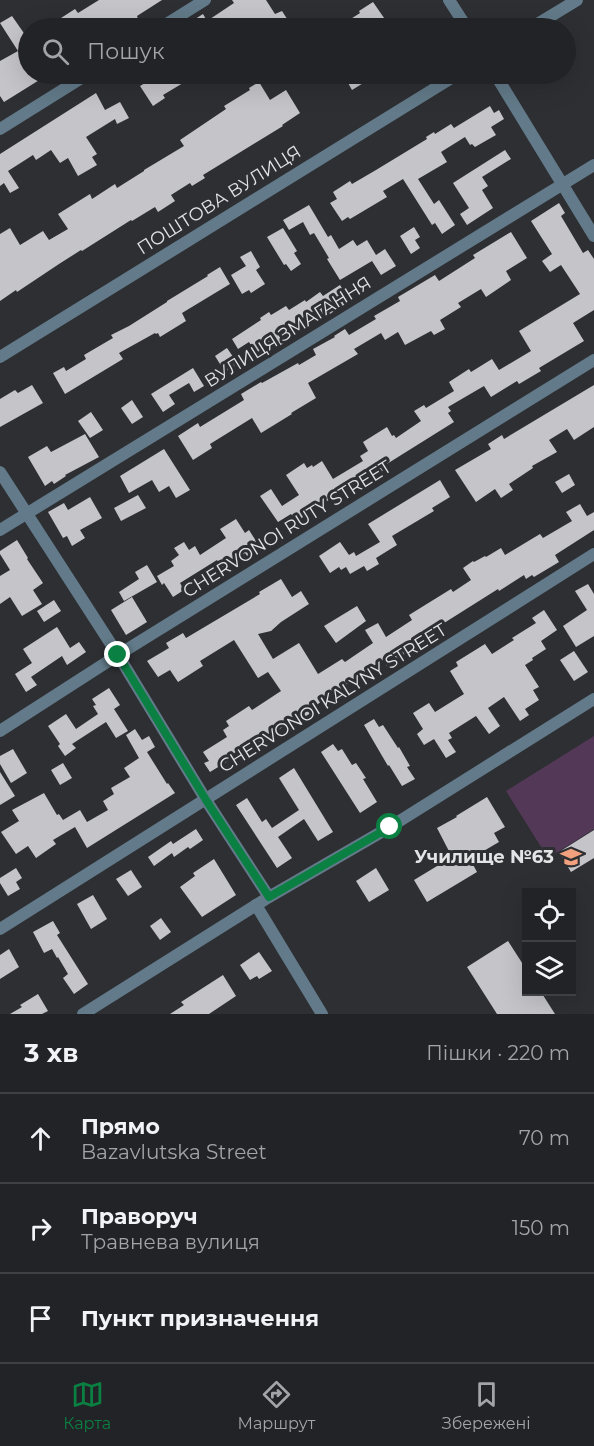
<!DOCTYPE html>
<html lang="uk">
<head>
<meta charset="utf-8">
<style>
  :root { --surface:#222326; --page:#2e2f32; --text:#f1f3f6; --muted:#a2a4a7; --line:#3f4043; --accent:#0b8043 }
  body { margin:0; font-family:Montserrat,sans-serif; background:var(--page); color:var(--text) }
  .controls { position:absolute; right:18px; bottom:18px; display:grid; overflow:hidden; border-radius:0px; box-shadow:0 6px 24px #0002 }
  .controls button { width:54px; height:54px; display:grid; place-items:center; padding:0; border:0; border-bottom:2px solid var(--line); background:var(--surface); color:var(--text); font:30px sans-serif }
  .stop { position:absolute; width:18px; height:18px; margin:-14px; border:4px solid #0b8043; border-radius:50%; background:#fff }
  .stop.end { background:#0b8043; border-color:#fff; box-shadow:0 2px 6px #0008 }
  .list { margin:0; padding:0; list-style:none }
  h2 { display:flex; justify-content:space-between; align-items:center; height:78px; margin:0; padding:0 24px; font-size:26px }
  h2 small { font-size:20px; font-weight:400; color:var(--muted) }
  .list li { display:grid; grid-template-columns:39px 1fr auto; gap:18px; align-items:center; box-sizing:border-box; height:90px; padding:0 24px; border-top:2px solid var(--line) }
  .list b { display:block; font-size:22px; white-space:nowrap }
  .list p { margin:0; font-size:20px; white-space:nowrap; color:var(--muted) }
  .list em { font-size:20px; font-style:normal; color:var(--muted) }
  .icon { flex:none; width:33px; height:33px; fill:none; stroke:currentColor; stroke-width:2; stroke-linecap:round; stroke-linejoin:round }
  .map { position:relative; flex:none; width:594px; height:1014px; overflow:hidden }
  .search { position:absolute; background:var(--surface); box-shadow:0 6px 24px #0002; left:18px; right:18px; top:18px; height:66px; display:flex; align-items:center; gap:15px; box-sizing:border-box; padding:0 21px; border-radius:33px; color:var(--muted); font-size:22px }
  .sheet { height:348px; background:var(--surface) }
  nav { display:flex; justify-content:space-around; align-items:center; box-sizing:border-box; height:84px; border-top:2px solid var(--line); background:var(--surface); font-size:16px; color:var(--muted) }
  nav a { display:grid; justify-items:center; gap:3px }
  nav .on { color:var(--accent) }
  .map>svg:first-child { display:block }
  .green { fill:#533858 }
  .building { fill:#c5c4c9 }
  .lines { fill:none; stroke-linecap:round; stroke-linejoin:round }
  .minor { stroke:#627a89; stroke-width:12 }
  .route { stroke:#0b8043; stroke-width:8 }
  .labels { text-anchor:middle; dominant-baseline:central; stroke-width:6; stroke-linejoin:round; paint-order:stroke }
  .street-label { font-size:18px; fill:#e2e4e6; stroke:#2e2f33 }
  .poi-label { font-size:18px; font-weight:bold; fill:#e2e4e6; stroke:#2e2f33; text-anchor:end }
</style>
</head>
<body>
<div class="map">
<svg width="594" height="1014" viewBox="0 0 594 1014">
  <rect width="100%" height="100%" fill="#2e2f33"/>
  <!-- green -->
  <polygon class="green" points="594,736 594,829 548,858 506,791"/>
  <!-- building -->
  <g class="building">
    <polygon points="99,0 162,0 137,16 138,19 124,28 95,28 90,20 76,28 67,28 61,18 75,9 78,13"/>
    <polygon points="232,0 266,0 275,14 282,11 293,28 280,28 277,23 268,28 195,28 196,28 192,21 203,14 207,21 234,3"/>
    <polygon points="373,2 391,28 351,28 346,22 360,13 359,11"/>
    <polygon points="12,16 28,39 28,74 49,74 4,102 0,96 0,61 18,51 0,23"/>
    <polygon points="160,74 184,74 188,80 163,95 165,98 153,106 140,86"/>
    <polygon points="343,74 378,74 352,90"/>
    <polygon points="259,82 270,100 286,90 300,113 282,125 283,126 203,175 205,178 192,186 190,183 171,195 175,201 158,212 155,207 132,221 131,220 82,251 81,250 59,264 17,292 16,290 0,301 0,234 10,228 20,245 43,231 49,240 68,229 58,214 90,194 92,199 115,184 117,188 144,171 144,170 184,146 180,140 226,109 224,106 250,90 249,88"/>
    <polygon points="96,93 105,110 120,102 129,118 117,124 115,119 86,137 97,154 92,157 97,165 78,176 68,158 60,163 51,150 36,160 33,155 8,171 19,188 10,193 4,183 0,186 0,154"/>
    <polygon points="490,106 494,113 499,110 504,119 491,127 496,135 475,147 472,144 470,145 465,137 441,152 447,162 418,179 434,204 439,200 455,225 442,234 435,223 432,225 403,179 383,191 387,197 350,219 348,217 342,221 330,203 337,199 333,192 350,181 352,184 376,170 427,139 426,137 434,132 435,134 451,124 454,128"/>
    <polygon points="505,150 511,159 482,177 488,186 482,190 493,208 467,225 460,214 469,208 453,183"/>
    <polygon points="559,203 565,213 561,216 583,253 588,250 594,259 594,310 573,323 584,341 539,368 541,371 519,384 517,381 491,397 484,386 448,407 451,411 448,413 454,422 382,467 384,470 373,477 371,474 314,509 314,510 297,521 291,514 278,522 260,496 271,489 282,506 299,495 286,475 304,463 307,468 312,465 313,467 322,461 333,479 363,461 360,456 368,451 363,442 387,427 392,436 394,435 396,438 421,421 414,411 424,405 426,408 454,391 449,382 469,369 471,372 492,359 499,370 531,351 519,331 580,294 561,265 550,272 542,261 552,254 531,221"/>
    <polygon points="309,205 328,237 331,235 339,249 353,240 357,246 367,240 376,255 385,249 396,266 381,275 372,261 340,280 327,259 329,258 314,233 310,235 303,222 289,230 283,220"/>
    <polygon points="414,227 420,237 415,240 420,248 411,254 400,236"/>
    <polygon points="283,228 297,251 294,253 301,264 291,271 286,264 284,265 267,237"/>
    <polygon points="511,232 527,258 506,271 511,280 486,297 481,289 458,303 461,307 440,320 445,329 434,335 431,331 405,345 398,332 385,340 381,333 354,349 358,354 308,383 316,398 291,413 292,414 261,433 252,418 210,444 212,448 193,460 178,436 198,423 200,427 244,400 241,394 261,382 262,383 298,363 299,365 316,355 313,349 335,337 334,336 345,329 349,335 376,319 374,316 400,301 398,297 435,275 439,281 475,258 473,255"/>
    <polygon points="251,251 260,267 256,270 265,284 251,293 249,290 242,294 231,275 246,266 240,257"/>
    <polygon points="220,267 230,284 182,313 186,321 160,337 158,333 156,334 155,333 119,353 123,359 65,394 53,373 64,367 66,371 86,359 84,355 113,338 111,335 129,326 167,302 167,301 208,276 207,275"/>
    <polygon points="340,285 350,301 322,319 316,310 296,322 300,327 284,337 287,341 276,348 273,342 256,353 249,342 238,349 232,339 261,320 260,318 269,312 271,315 286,306 289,310 305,300 306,302 320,292 323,296"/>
    <polygon points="227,348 238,364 225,372 215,356"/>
    <polygon points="193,368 204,386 194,392 189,383 169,395 175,404 163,412 151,394"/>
    <polygon points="32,385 43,403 0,427 0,399 15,390 18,393"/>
    <polygon points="594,385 594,427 574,440 567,429 549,440 557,452 532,466 533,468 509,484 513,490 501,498 495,489 476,502 455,470 491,449 488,444 502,435 504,439"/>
    <polygon points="132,400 143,417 132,424 121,408"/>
    <polygon points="91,412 103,430 90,438 78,421"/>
    <polygon points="85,434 99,457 65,475 66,476 54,484 52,481 45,486 28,457 47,446 51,452"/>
    <polygon points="164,449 190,490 176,498 169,486 159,492 152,480 129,493 120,476"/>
    <polygon points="569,474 575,485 562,493 555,482"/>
    <polygon points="440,480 450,497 432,508 434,511 392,536 397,545 376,558 379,564 367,571 364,566 350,574 346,567 341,570 339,567 330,573 319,556 340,542 349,555 354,552 356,556 380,542 368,524"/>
    <polygon points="138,495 146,508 121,521 114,508"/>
    <polygon points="90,497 102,518 80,530 85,538 72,546 67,536 63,538 48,512 64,503 68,510"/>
    <polygon points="580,504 587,516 594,512 594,530 555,555 559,562 534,577 532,575 526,579 524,575 499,591 498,589 406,647 409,651 399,658 387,666 383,660 309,710 311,713 299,720 297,717 255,746 251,741 226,759 228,761 210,772 204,763 209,761 203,752 227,737 223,730 229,726 226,721 249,706 252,710 281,691 268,672 258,678 234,640 200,661 203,666 178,682 170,670 158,677 147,661 169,648 166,643 183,633 186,638 260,594 259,592 281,579 292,597 301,591 309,604 281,622 271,631 258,634 273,659 299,643 318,674 342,659 345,662 373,643 365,630 378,623 386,637 412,620 409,615 451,589 453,592 471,580 463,568 473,561 474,562 485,556 486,557 501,548 505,555 540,534 543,538 572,521 566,512"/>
    <polygon points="236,519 245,533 249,530 261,549 248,557 245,553 222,568 217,560 180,583 184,590 173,597 164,583 162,585 157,576 174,566 171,561 179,555 174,548 184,542 189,550 195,546 200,555 226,538 220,529"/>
    <polygon points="17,540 28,558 27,559 43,583 33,590 42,604 22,616 10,597 0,604 0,576 10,570 0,554 0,551"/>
    <polygon points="147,565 157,582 124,601 119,592 139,579 135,572"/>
    <polygon points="588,584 594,594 594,636 576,647 563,626 587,610 575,591"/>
    <polygon points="132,597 147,622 126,635 111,610"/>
    <polygon points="54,600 61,611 44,622 37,611"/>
    <polygon points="357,606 366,621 336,643 324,626"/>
    <polygon points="544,610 557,630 541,641 546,649 532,658 533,660 525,665 539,687 533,690 539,700 525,709 529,715 520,721 504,697 488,708 500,726 489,734 476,716 449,733 452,738 448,740 456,752 446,758 434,739 424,745 417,734 423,729 413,713 429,703 435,712 464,694 450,671 458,666 456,662 485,644 492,654 514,640 512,638 536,623 532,618"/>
    <polygon points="57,627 70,648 79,642 86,652 67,665 62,656 31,677 37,685 26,692 15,674 32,663 23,649"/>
    <polygon points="574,651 588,672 574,681 560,660"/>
    <polygon points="109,688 120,705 114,709 128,731 116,738 106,722 72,744 76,748 65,756 58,746 60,744 48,726 66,714 76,729 98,714 93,706 96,705 92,699"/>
    <polygon points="374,719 379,727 383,725 398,748 399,747 410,766 407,767 415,779 402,786 389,765 388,766 364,725"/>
    <polygon points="135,729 142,740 149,736 155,747 147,752 167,784 168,783 175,793 87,848 75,827 53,840 56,844 36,858 28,846 16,854 1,832 19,821 12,810 44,793 57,815 59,814 63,820 80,810 87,822 108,810 103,801 114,794 111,788 130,777 124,768 139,758 126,735"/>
    <polygon points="333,744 338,751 342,749 352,765 356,763 366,778 363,779 377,802 360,813 321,752"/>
    <polygon points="13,749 27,773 11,783 0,764 0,756"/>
    <polygon points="63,763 72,778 60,785 51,770"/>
    <polygon points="294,768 333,832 318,841 304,819 278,837 292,858 277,868 236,805 247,798 262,822 266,819 272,828 299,810 279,778"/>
    <polygon points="0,772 15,796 0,805"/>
    <polygon points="487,797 505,827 494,833 499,842 470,859 477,872 427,902 414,880 452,857 437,828 457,817 456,816"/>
    <polygon points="196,829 203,840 190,849 188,847 174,857 172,853 154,866 148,857 171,841 173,844"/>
    <polygon points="594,830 594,858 571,872 559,852"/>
    <polygon points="214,859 236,895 202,917 180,887 195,876 193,873"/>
    <polygon points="16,868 22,878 16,882 20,889 8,896 0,883 0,878"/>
    <polygon points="376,868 389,890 369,902 356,881"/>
    <polygon points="131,870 142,887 128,896 116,879"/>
    <polygon points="93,895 107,919 91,929 77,904"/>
    <polygon points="161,918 171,932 160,940 150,926"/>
    <polygon points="53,921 60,933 57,935 88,984 74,994 63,978 68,974 58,957 57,958 52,949 44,953 33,932"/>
    <polygon points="508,941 526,969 526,992 541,992 555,1014 497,1014 467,967"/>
    <polygon points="9,949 19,967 0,979 0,955"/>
    <polygon points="259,952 272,971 259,979 257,976 250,980 240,965"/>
    <polygon points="223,975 236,996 209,1014 170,1014 184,1005 181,1002"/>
    <polygon points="38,994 48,1011 42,1014 10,1014 22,1007 20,1005"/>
  </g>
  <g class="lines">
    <!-- minor -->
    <g class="minor">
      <polyline points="449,0 467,28"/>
      <polyline points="160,28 205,0"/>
      <polyline points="531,28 577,0"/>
      <polyline points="495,74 594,236"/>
      <polyline points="0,129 88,74"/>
      <polyline points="0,357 458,74"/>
      <polyline points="0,472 118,655 206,800 269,897"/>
      <polyline points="0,530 594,165"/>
      <polyline points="0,731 118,655 594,360"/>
      <polyline points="256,905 322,1014"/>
      <polyline points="0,929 594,554"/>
      <polyline points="83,1014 269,897 390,827 594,699"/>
    </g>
  </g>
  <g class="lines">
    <!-- route -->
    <polyline class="route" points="118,655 206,800 269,897 390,827"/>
  </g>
  <!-- icons -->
  <defs>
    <symbol id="university-bare" viewBox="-9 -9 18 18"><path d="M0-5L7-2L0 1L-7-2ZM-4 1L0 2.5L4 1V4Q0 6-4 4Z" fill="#f1a17d" stroke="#2e2f33" stroke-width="2.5" paint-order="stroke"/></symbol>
  </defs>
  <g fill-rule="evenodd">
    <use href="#university-bare" x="556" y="842" width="30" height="30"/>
  </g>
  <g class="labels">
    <!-- street labels -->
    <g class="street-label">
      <text transform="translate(219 200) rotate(-32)">ПОШТОВА ВУЛИЦЯ</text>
      <text transform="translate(288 332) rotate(-32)">ВУЛИЦЯ ЗМАГАННЯ</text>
      <text transform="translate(287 529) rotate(-32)">CHERVONOI RUTY STREET</text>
      <text transform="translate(333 698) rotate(-32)">CHERVONOI KALYNY STREET</text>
    </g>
    <!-- poi labels -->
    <g class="poi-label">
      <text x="554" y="857">Училище №63</text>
    </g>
  </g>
</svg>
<div class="controls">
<button><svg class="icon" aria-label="locate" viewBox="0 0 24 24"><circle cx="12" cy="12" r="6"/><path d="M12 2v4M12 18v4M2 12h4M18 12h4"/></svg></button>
<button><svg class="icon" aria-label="layers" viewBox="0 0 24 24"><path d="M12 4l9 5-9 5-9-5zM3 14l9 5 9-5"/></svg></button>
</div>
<div class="stop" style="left:390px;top:827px"></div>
<div class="stop end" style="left:118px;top:655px"></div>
<div class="search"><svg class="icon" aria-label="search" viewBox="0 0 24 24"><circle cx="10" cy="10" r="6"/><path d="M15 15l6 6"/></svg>Пошук</div>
</div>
<section class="sheet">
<h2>3 хв<small>Пішки · 220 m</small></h2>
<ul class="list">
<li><svg class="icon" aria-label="ahead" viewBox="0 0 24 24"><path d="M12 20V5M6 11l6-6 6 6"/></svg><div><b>Прямо</b><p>Bazavlutska Street</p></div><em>70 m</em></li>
<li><svg class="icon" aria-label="right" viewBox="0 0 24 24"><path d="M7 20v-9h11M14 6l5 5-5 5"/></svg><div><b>Праворуч</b><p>Травнева вулиця</p></div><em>150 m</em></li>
<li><svg class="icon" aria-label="arrive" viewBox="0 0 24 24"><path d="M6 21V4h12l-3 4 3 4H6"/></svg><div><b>Пункт призначення</b></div></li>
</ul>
</section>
<nav>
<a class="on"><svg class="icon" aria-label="map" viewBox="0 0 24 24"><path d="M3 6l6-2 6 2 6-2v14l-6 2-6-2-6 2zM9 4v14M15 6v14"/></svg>Карта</a>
<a><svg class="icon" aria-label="directions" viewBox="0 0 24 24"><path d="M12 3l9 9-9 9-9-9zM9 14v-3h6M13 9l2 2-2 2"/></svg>Маршрут</a>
<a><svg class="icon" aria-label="saved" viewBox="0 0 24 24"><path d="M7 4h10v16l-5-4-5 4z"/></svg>Збережені</a>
</nav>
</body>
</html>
